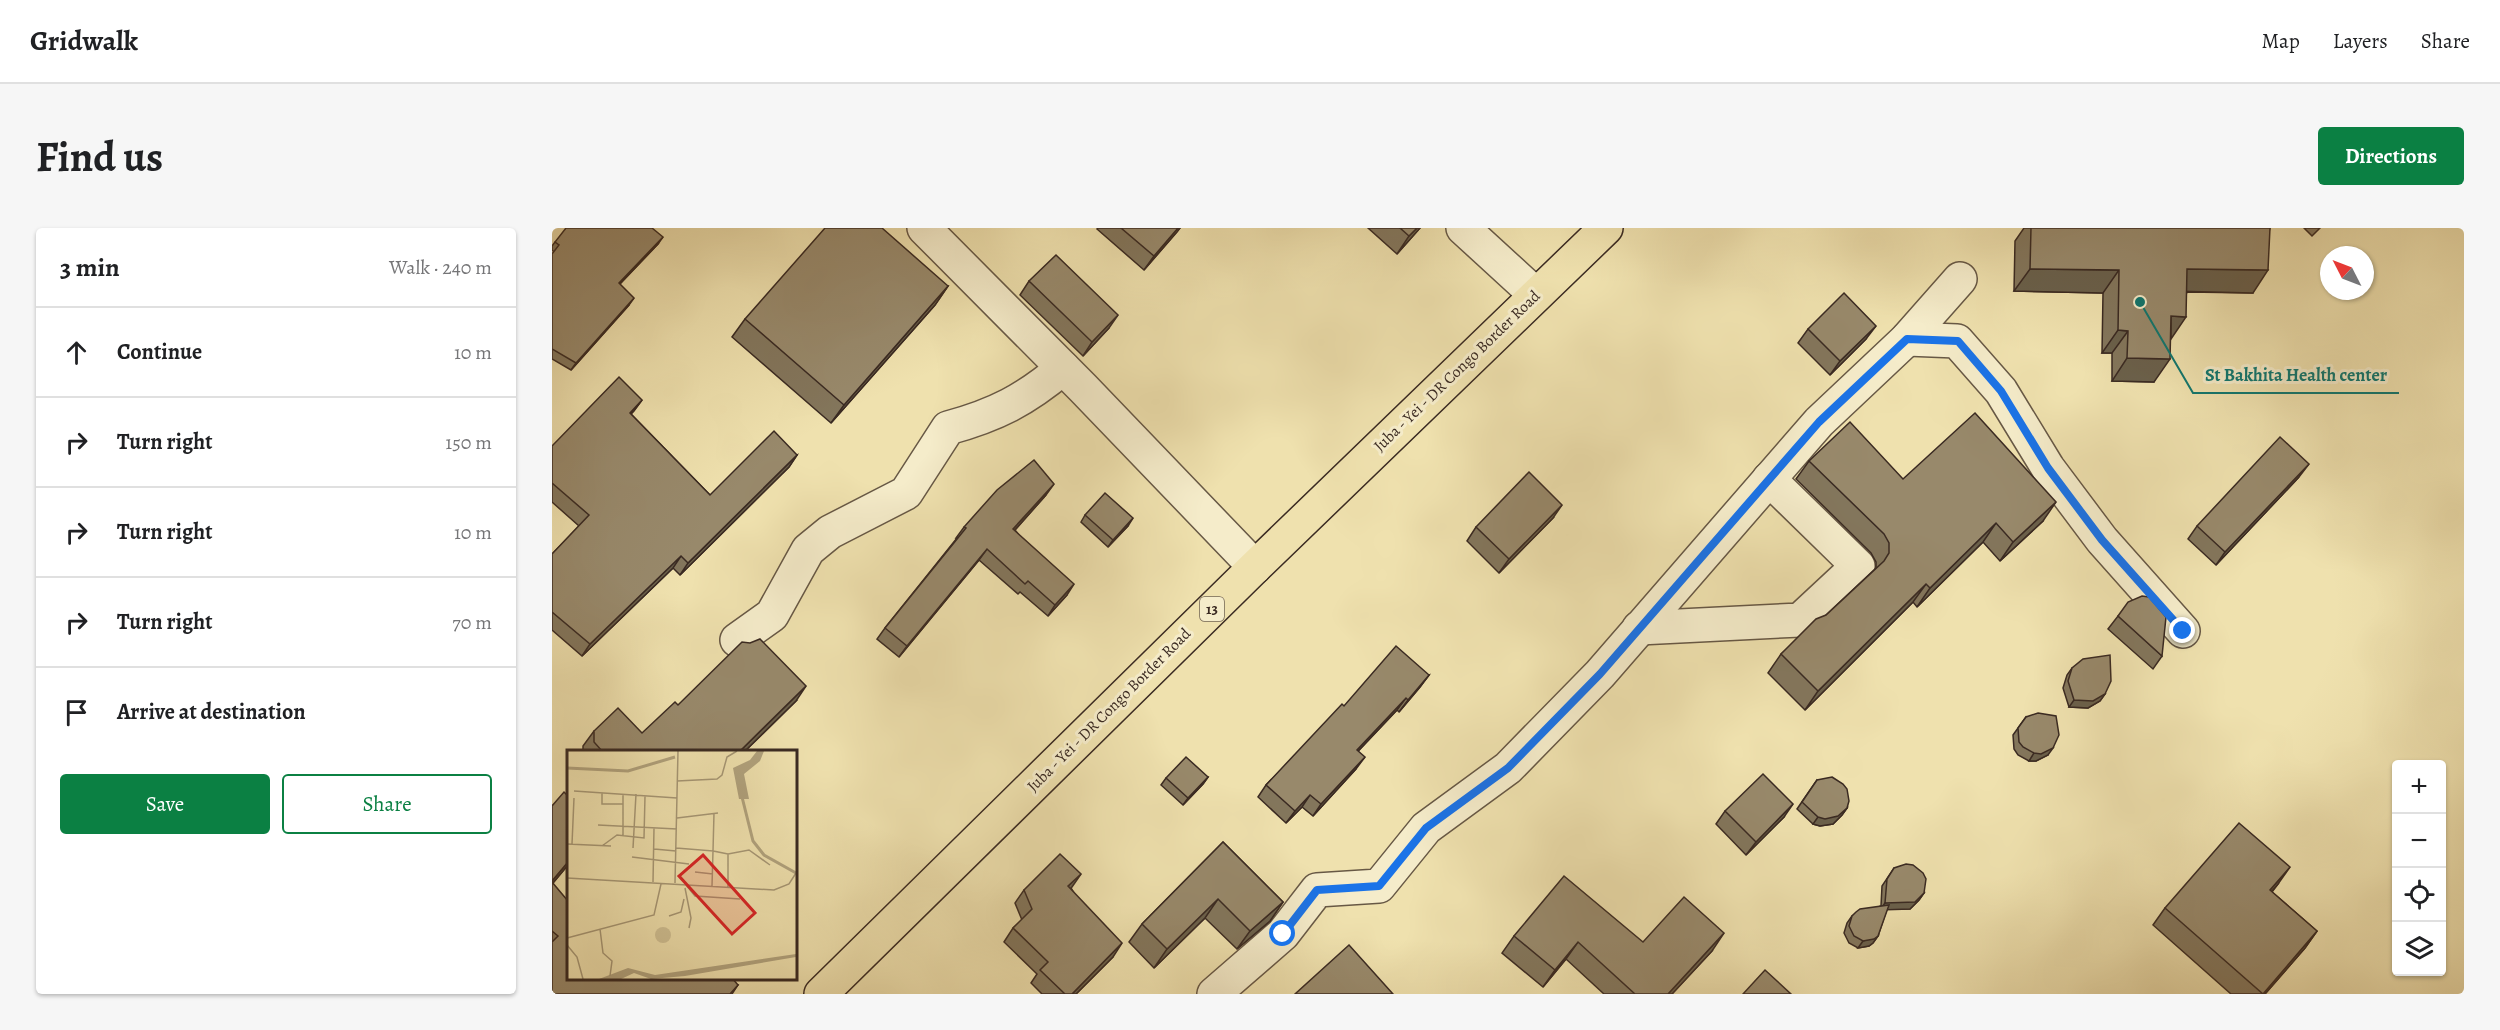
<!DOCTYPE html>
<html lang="en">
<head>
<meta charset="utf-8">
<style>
  :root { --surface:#fff; --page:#f6f6f6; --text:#202124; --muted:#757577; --line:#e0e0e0; --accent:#0b8043 }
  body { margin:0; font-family:Alegreya,serif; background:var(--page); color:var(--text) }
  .controls { position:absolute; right:18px; bottom:18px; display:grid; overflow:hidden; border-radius:6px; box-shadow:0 2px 4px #0004 }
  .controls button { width:54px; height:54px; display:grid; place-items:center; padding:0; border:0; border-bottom:2px solid var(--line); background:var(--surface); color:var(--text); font:30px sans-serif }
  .compass { position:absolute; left:1768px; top:18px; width:54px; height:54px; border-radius:50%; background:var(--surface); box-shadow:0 2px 4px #0004; rotate:312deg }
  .stop { position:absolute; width:18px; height:18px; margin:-14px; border:4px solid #1a73e8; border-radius:50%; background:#fff }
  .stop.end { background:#1a73e8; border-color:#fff; box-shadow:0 2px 6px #0008 }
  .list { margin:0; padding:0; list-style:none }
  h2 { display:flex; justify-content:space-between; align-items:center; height:78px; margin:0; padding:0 24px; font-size:26px }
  h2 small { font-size:20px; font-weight:400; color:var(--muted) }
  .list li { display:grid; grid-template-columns:39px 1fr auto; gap:18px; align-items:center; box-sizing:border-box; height:90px; padding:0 24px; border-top:2px solid var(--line) }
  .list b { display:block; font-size:22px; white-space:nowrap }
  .list em { font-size:20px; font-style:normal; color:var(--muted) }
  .actions { display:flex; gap:12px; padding:18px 24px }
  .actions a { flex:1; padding:14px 0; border:2px solid var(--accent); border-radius:6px; text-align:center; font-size:21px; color:var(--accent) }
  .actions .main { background:var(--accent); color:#fff }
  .icon { flex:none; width:33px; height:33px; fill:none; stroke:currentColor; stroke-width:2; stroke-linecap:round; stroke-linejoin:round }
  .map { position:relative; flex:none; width:1912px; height:766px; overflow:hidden; border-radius:6px }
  header { display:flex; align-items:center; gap:36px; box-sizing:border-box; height:84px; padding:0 30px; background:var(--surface); border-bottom:2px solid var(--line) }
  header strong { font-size:28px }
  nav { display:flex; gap:33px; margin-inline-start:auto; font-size:21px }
  .intro { display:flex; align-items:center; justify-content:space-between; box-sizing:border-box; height:144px; padding:0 36px }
  h1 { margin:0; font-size:42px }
  .button { padding:15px 27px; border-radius:6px; background:var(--accent); color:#fff; font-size:21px; font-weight:700 }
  main { display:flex; gap:36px; padding:0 36px }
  aside { flex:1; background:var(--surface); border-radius:6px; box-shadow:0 2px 4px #0004 }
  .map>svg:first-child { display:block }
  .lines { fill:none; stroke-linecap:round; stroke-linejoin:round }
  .street-casing { stroke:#675845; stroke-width:36 }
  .primary-casing { stroke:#3a2a22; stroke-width:36 }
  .street { stroke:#f5ecca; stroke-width:33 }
  .primary { stroke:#efe1ae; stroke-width:33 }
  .wall { fill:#83765c; stroke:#3a2a22; stroke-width:1.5 }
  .shaded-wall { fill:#6a604b; stroke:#3a2a22; stroke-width:1.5 }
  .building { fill:#98896b; stroke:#3a2a22; stroke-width:1.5 }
  .route { stroke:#1a73e8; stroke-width:8 }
  .labels { text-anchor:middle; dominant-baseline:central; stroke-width:6; stroke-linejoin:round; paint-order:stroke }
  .shield { fill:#f5ecca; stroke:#726454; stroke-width:1.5 }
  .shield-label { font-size:15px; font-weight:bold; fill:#3a2a22 }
  .street-label { font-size:16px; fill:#3a2a22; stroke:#f5ecca }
  .inset-river { fill:none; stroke:#b1a37e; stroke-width:3 }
  .inset-road { fill:none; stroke:#a79876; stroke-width:1.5 }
  .view { fill:#d62828; fill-opacity:0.15; stroke:#d62828; stroke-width:3 }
  .inset-edge { fill:none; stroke:#3a2a22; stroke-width:3 }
  .leader { fill:none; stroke:#0f766e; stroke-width:2 }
  .callout-dot { fill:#0f766e; stroke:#f5ecca; stroke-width:2 }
  .callout-label { font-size:18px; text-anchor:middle; font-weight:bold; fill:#0f766e; stroke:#f5ecca; stroke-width:6; stroke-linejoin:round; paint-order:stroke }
</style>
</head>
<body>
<header>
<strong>Gridwalk</strong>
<nav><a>Map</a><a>Layers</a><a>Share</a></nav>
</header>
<div class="intro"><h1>Find us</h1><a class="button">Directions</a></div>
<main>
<aside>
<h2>3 min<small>Walk · 240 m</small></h2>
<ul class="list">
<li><svg class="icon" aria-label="ahead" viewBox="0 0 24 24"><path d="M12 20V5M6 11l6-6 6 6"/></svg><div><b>Continue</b></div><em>10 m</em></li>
<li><svg class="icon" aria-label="right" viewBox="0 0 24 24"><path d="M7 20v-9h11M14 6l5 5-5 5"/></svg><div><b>Turn right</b></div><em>150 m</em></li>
<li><svg class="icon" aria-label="right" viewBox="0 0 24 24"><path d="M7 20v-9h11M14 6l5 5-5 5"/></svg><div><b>Turn right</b></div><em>10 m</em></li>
<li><svg class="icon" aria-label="right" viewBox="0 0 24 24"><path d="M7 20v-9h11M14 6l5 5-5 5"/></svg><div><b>Turn right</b></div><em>70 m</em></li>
<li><svg class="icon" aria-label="arrive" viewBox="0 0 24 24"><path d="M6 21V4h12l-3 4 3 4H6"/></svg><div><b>Arrive at destination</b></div></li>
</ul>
<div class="actions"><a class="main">Save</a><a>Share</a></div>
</aside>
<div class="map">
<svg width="1912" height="766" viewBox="0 0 1912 766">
  <rect width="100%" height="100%" fill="#efe1ae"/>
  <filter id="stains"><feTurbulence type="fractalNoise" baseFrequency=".00333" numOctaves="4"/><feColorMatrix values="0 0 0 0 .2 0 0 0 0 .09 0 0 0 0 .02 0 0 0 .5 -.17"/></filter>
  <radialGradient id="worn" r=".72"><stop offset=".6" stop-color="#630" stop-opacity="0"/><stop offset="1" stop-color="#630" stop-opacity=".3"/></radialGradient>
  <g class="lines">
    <defs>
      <g id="street">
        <polyline points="372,0 531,160 703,339"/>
        <polyline points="911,0 983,66"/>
        <polyline points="1355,111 1405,113 1449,163 1496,240 1550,312 1631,403"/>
        <polyline points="1087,400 1248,392 1306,338 1217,251"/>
        <path d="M185,412L220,387L256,322L278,304L354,265L396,200C444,187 473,172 511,140"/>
        <polyline points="662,766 731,706 765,662 827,658 874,600 956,540 1048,446 1267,194 1355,111 1408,51"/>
      </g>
      <polyline id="primary" points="269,766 703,339 1054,0"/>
    </defs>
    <!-- street casing -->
    <use href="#street" class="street-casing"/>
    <!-- primary casing -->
    <use href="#primary" class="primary-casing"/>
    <!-- street -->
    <use href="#street" class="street"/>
    <!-- primary -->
    <use href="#primary" class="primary"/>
  </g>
  <!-- wall -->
  <g class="wall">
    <polygon points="546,0 628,0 592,42 545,1"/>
    <polygon points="816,0 868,0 845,26"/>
    <polygon points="1472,0 1718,0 1701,65 1635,64 1618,111 1602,154 1560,153 1560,125 1550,125 1551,65 1462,63 1463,13"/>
    <polygon points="1752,0 1768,0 1760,8"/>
    <polygon points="3,14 106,16 68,56 77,77 19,142 0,131 0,26 2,24 0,22 0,18"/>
    <polygon points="477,53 557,100 531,128 468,67"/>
    <polygon points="396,58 383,77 279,195 180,109 193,91"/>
    <polygon points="1256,101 1314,111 1278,147 1246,115"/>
    <polygon points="90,172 79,186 158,267 245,227 237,239 128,347 121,340 30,428 0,402 0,326 27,298 0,274 0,218"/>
    <polygon points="1257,233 1351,251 1491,293 1448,333 1431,314 1365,379 1361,374 1253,482 1216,445 1229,426 1274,387 1324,340 1324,334 1319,325 1244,251"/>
    <polygon points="1747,249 1664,337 1636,311 1645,298"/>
    <polygon points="494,267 463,302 515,367 496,388 468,364 466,366 427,332 347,429 325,411 333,400 405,310 404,310 412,299"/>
    <polygon points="533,287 576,298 556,319 529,294"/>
    <polygon points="1001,290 947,345 915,313 924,299"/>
    <polygon points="1566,388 1610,428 1601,441 1556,401"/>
    <polygon points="1520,440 1553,466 1548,473 1536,480 1517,479 1511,460 1515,447"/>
    <polygon points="877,447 868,459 847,484 845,482 806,523 804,541 761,588 750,579 734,595 706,569 714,557 792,478"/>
    <polygon points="244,473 193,523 31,523 31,518 42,503 90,505"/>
    <polygon points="1474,489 1496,527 1484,533 1477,533 1466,527 1462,521 1461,507"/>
    <polygon points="656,549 651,556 631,577 609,557 614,550"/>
    <polygon points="1265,552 1295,580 1290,587 1281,596 1268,598 1261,596 1245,581"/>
    <polygon points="16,568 16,637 1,655 16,750 186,757 180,766 0,766 0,578"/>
    <polygon points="1173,583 1232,589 1194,627 1164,596"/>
    <polygon points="671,614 731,674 718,693 685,721 653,690 602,740 577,714 590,696"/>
    <polygon points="1342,640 1372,665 1367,672 1358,681 1335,681 1326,708 1321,715 1317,718 1306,720 1297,715 1292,705 1295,695 1300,688 1329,678 1330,658"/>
    <polygon points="1726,656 1720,664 1765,703 1753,720 1713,766 1679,766 1601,697 1613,680"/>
    <polygon points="519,660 561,729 524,766 490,766 479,755 485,746 452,714 461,700 470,692 463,675 472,662"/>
    <polygon points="962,708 1160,723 1120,766 1052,766 1014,731 991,759 950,725"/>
  </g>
  <!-- shaded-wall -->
  <g class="shaded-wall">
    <polygon points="626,0 628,0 625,4 592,42 602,28"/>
    <polygon points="865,0 868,0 845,26 857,8"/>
    <polygon points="111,9 106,16 62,62 67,55"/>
    <polygon points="1478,41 1567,42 1551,65 1462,63"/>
    <polygon points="1635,41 1716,42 1701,65 1619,63"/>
    <polygon points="396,58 383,77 279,195 292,177"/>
    <polygon points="82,70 77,77 19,142 24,135"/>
    <polygon points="566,87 557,100 531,128 540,114"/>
    <polygon points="1619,88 1634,89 1619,111"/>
    <polygon points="1324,98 1314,111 1278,147 1288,133"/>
    <polygon points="1566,102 1576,103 1560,125 1550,125"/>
    <polygon points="1575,130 1618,131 1602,154 1560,153"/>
    <polygon points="90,172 82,183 69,196 78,185"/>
    <polygon points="245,227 237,239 128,347 136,335"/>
    <polygon points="1757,236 1747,249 1664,337 1673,324"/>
    <polygon points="502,256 494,267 454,312 461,301"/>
    <polygon points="1504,274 1491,293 1448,333 1461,314"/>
    <polygon points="1010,277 1001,290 947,345 957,331"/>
    <polygon points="581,290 576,298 556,319 561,312"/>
    <polygon points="1444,295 1431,314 1365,379 1378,360"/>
    <polygon points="435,321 427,332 347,429 355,418"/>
    <polygon points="129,328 121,340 30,428 38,416"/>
    <polygon points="522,356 515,367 496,388 503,377"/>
    <polygon points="1374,356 1361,374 1253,482 1266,463"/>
    <polygon points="877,447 868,459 847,484 856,472"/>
    <polygon points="254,458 244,473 193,523 188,523"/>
    <polygon points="1553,466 1548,473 1536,480 1517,479 1522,472"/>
    <polygon points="854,470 845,482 796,534 805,522"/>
    <polygon points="1501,520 1496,527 1484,533 1477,533 1482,525"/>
    <polygon points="813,529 804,541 761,588 769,576"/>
    <polygon points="656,549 651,556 631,577 636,570"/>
    <polygon points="758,567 750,579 734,595 743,583"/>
    <polygon points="1241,576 1232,589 1194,627 1204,614"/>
    <polygon points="1295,580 1290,587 1281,596 1268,598 1261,596 1266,589"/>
    <polygon points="16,634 16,637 0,656 0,653"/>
    <polygon points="1738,639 1726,656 1706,679 1718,662"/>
    <polygon points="529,646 520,659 507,672 516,658"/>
    <polygon points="1372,665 1367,672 1358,681 1328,682 1333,675"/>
    <polygon points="666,671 653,690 602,740 615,721"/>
    <polygon points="731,674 718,693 685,721 698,703"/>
    <polygon points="1765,703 1753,720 1713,766 1711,766"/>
    <polygon points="1172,705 1160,723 1120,766 1116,766"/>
    <polygon points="1326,708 1321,715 1317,718 1306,720 1311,713"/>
    <polygon points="1026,714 1014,731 991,759 1003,742"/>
    <polygon points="570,715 561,729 524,766 520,766"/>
  </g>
  <!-- building -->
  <g class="building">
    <polygon points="14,0 100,0 111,9 67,55 82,70 24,135 0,121 0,26 7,17 3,14"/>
    <polygon points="273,0 330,0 396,58 292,177 193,91"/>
    <polygon points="569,0 626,0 602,28"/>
    <polygon points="848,0 865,0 857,8"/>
    <polygon points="1479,0 1718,0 1716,42 1635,41 1634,89 1619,88 1618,131 1575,130 1576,103 1566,102 1567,42 1478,41"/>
    <polygon points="504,27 566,87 540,114 477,53"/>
    <polygon points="1292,65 1324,98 1288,133 1256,101"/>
    <polygon points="67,149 90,172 78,185 158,267 222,203 245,227 136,335 129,328 38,416 0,384 0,326 37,287 0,255 0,218"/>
    <polygon points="1423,185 1504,274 1461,314 1444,295 1378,360 1374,356 1266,463 1229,426 1264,391 1274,387 1332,333 1337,325 1337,315 1332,306 1257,233 1298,194 1351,251"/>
    <polygon points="1728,209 1757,236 1673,324 1645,298"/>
    <polygon points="482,232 502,256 461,301 522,356 503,377 476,353 473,356 435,321 355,418 333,400 414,300 412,299 445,262"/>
    <polygon points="977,244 1010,277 957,331 924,299"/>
    <polygon points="553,265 581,290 561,312 533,287"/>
    <polygon points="1590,368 1597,369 1614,389 1610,428 1566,388 1576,374"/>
    <polygon points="208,411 254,458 188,523 50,523 42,514 42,503 66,480 90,505 123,474 126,477 190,414 198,415"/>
    <polygon points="844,418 877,447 856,472 854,470 805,522 813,529 769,576 758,567 743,583 714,557 790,476 792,478"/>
    <polygon points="1558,427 1559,453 1553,466 1541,473 1522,472 1516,453 1520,440 1531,431"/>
    <polygon points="1486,485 1504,488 1507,507 1501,520 1489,526 1482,525 1471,519 1467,514 1466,500 1474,489"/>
    <polygon points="634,529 656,549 636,570 614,550"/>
    <polygon points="1211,546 1241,576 1204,614 1173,583"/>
    <polygon points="1280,549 1291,556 1295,561 1297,573 1295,580 1286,588 1273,591 1266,589 1250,574 1265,552"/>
    <polygon points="12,564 16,568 16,634 0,653 0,578"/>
    <polygon points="1687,595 1738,639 1718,662 1765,703 1711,766 1613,680"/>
    <polygon points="671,614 731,674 698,703 666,671 615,721 590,696"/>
    <polygon points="508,626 529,646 516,658 570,715 520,766 513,766 488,742 496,734 461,700 480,681 472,662"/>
    <polygon points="1354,636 1361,637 1371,645 1374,651 1372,665 1363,674 1333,675 1335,651 1342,640"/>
    <polygon points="1012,648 1091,714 1132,669 1172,705 1116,766 1083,766 1026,714 1003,742 962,708"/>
    <polygon points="0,654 16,673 16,750 180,750 186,757 178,766 0,766 0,714 6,708 0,703"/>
    <polygon points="1337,677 1326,708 1322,711 1311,713 1302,708 1297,698 1300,688 1304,684 1308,681"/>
    <polygon points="797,717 841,766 743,766"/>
    <polygon points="1213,742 1239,766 1191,766"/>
  </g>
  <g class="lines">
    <!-- route -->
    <polyline class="route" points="731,706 765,662 827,658 874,600 956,540 1048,446 1267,194 1355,111 1406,113 1449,163 1496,240 1550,312 1631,403"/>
  </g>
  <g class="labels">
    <!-- shield labels -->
    <rect class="shield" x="648" y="369" width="24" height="24" rx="4.5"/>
    <g class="shield-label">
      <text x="660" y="381">13</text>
    </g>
    <!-- street labels -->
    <g class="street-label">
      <text transform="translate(905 143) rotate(-44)">Juba - Yei - DR Congo Border Road</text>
      <text transform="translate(557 482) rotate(-45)">Juba - Yei - DR Congo Border Road</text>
    </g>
  </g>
  <!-- overview -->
  <g transform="translate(15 522)">
    <rect width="230" height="230" fill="#efe1ae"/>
    <path d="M88 185a8 8 0 1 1 16 0a8 8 0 1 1-16 0Z" fill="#d0c296"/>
    <path d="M190,1H197L193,11L177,24L182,49H172L166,18L183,10ZM229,204V207L118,226L84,229L67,223L54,229H32L61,218L88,225Z" fill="#b1a37e"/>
    <path class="inset-river" d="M0,18L61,21L108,7M175,47L186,91L197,105L229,123"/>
    <path class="inset-road" d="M110,31L150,29L155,25L160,7L170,1M7,41L110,48M35,43V54H56M110,68L151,63M31,75L110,79M56,86V44M0,94L44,96M5,94L7,48M35,96L50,85L77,88L78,46M66,98L69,44M109,98L146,101L147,63M87,99L109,101M65,107L122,114M128,122L146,124M0,128L207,140L222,134L229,123M86,132L87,78M108,133L111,1M119,135L128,146L173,149M145,136L146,101L161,104L182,100L203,115M161,137V104M118,138L124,168L122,178M102,166L114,162L117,149M33,179L36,203L45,211L43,226M0,188L87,165L94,134M0,195L10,207L16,229"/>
    <path class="view" d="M136,105L188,163L165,184L112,126Z"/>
    <rect width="230" height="230" class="inset-edge"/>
  </g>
  <!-- callouts -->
  <path class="leader" d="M1588 74L1641 165H1847"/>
  <circle class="callout-dot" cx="1588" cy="74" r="6"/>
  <g class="callout-label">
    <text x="1744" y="153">St Bakhita Health center</text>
  </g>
  <rect width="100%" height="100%" filter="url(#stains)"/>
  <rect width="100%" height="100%" fill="url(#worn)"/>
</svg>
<div class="controls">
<button>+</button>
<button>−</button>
<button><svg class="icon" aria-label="locate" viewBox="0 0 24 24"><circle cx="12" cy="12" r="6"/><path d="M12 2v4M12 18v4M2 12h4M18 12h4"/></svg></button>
<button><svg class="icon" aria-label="layers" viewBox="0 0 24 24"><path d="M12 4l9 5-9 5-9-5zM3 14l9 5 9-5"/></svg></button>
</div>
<svg class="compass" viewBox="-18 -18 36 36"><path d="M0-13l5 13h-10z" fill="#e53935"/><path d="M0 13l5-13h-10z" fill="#757577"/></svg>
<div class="stop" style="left:731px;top:706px"></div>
<div class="stop end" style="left:1631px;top:403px"></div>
</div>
</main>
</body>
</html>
